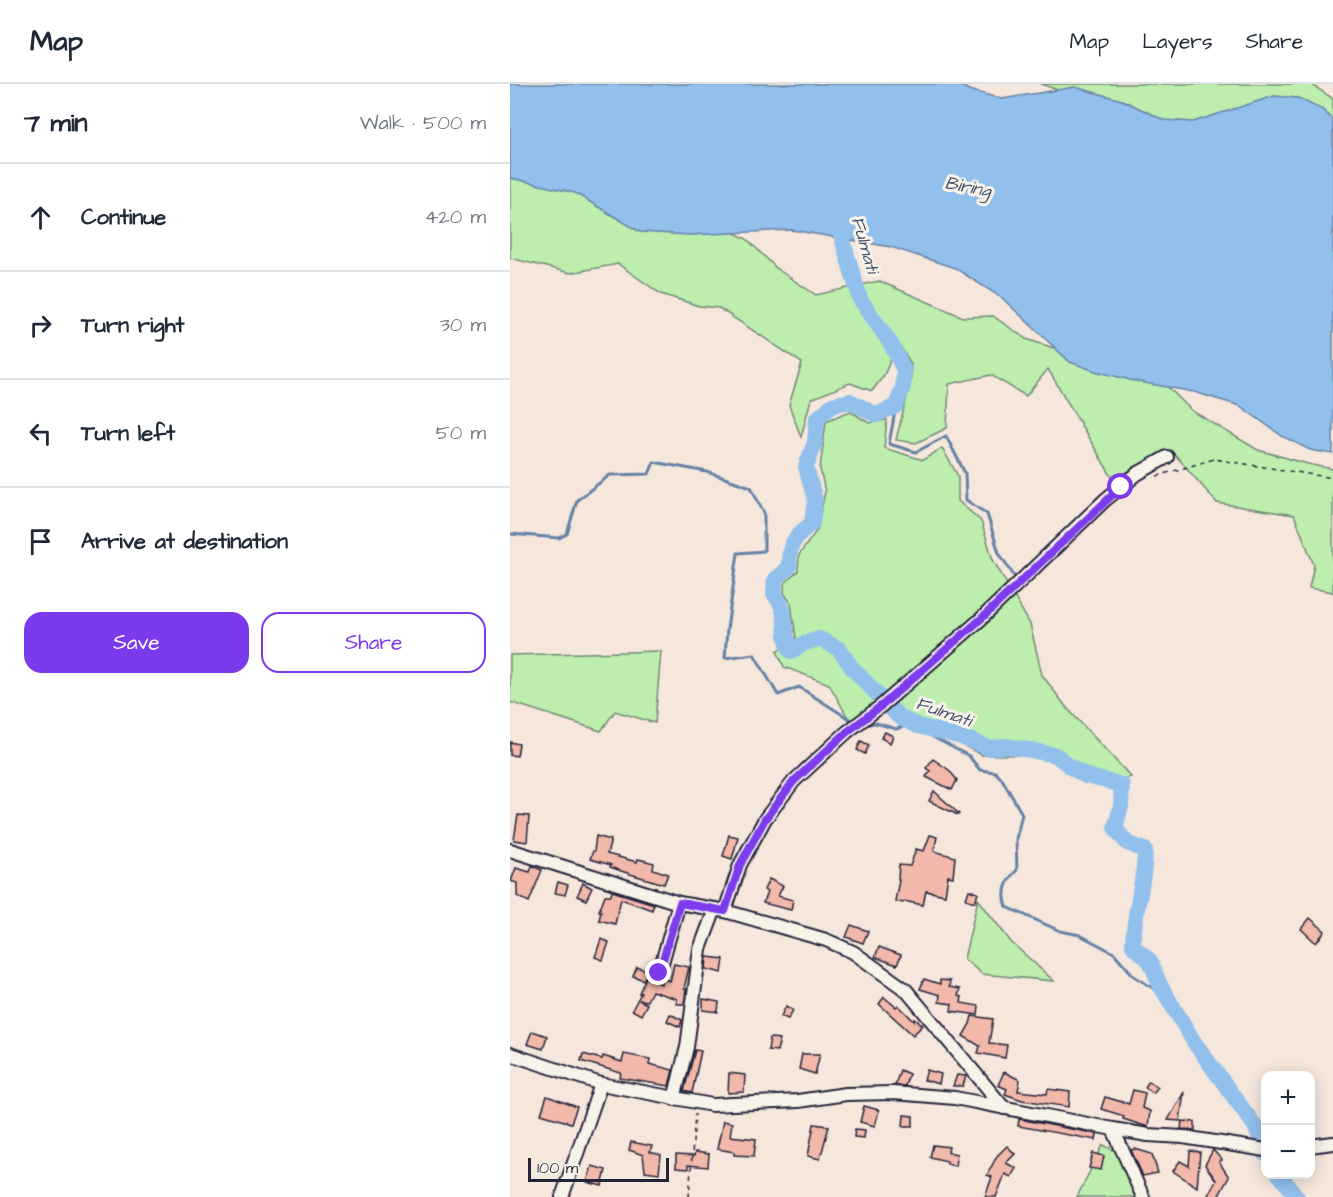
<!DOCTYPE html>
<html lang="en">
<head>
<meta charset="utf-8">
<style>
  :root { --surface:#fff; --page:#f2f2f3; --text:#1f2937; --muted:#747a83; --line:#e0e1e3; --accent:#7c3aed }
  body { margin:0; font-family:"Architects Daughter",sans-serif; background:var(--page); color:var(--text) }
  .controls { position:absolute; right:18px; bottom:18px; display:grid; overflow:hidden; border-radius:12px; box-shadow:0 3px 15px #0003 }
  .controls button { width:54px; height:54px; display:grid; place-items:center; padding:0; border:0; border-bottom:2px solid var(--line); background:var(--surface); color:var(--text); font:30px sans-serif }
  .scale { position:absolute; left:18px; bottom:15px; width:141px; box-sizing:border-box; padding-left:6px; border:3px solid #22223b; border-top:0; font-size:16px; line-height:21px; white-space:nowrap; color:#22223b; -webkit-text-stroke:4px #f7f3e8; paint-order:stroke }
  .stop { position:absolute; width:18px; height:18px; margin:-14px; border:4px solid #7c3aed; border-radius:50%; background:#fff }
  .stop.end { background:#7c3aed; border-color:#fff; box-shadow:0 2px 6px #0008 }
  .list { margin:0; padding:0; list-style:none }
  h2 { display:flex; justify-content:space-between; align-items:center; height:78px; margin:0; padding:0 24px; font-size:26px }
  h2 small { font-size:20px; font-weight:400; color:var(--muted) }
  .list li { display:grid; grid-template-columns:39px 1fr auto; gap:18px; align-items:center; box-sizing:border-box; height:108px; padding:0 24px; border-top:2px solid var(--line) }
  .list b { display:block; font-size:22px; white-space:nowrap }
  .list em { font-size:20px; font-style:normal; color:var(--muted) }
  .actions { display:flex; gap:12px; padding:18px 24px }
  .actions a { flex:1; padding:14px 0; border:2px solid var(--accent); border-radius:18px; text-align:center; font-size:21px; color:var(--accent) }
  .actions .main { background:var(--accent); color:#fff }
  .icon { flex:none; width:33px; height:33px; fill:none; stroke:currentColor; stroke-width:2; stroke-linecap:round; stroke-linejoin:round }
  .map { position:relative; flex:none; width:823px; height:1113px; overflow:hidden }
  header { display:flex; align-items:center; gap:36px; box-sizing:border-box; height:84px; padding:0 30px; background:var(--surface); border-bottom:2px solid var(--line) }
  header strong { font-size:28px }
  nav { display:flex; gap:33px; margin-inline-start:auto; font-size:21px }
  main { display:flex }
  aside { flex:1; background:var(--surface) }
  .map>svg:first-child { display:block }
  .green { fill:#bdeeae; stroke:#708874; stroke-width:1.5 }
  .water { fill:#92c0ec; stroke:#6581a5; stroke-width:1.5 }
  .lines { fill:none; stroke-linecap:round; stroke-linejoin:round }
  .stream { stroke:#6581a5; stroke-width:3 }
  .river { stroke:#92c0ec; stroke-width:16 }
  .building { fill:#f2b8aa; stroke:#22223b; stroke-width:1.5 }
  .minor-casing { stroke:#22223b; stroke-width:16 }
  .path { stroke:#22223b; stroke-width:1.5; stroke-dasharray:4.5 4.5; stroke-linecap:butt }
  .minor { stroke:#f7f3e8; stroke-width:12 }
  .route { stroke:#7c3aed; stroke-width:8 }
  .labels { text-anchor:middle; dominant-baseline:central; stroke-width:6; stroke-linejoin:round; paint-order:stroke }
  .water-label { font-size:18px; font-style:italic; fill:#445170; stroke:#f7f3e8 }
</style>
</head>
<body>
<header>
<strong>Map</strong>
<nav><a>Map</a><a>Layers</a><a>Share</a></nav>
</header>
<main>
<aside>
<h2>7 min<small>Walk · 500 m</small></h2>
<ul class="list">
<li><svg class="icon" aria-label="ahead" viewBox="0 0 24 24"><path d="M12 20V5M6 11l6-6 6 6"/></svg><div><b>Continue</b></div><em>420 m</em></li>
<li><svg class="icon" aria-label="right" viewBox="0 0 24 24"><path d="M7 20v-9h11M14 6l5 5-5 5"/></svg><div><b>Turn right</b></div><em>30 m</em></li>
<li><svg class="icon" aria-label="left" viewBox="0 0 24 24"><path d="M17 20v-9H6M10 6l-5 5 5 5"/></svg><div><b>Turn left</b></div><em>50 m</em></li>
<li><svg class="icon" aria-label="arrive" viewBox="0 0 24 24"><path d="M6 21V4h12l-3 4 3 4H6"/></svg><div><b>Arrive at destination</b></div></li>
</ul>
<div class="actions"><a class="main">Save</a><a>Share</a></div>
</aside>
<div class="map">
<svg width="823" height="1113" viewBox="0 0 823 1113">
  <rect width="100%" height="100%" fill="#f6e7dc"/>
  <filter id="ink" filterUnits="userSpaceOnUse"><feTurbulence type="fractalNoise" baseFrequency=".0167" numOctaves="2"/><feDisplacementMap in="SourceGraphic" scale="12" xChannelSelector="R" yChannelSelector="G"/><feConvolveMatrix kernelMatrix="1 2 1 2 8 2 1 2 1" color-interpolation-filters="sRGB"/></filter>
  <g filter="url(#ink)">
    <!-- green -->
    <g class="green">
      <polygon points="531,0 801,0 823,15 823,149 579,17"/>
      <polygon points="0,76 167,121 237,155 267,185 306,211 369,197 453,233 483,232 516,255 655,300 682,327 748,366 798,380 823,385 823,508 799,504 804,481 784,431 707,419 661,366 603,395 538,285 516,312 481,291 439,300 437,344 406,359 386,356 401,297 401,280 388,259 374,291 362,307 340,299 301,315 291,353 279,321 292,279 209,224 189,222 151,210 108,180 60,189 0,174"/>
      <polygon points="340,327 359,339 377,336 374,364 413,376 432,364 448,392 448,417 471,437 483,476 520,540 532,591 557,624 621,693 604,699 576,692 559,682 546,671 472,671 389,629 379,618 341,639 319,600 274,583 267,567 286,554 281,519 274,509 274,500 288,487 289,471 307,446 315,408 310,385 316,337"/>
      <polygon points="151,567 145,639 105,627 91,647 0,618 0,571"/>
      <polygon points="468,815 501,858 544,897 472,890 454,875"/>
      <polygon points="593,1061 612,1070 635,1113 567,1113"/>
    </g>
    <!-- water -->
    <polygon class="water" points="0,0 448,0 459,6 492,15 565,3 612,16 654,36 683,38 764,12 788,14 813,26 823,36 823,370 800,366 772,352 730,322 684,308 624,297 585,287 560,278 492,214 445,184 381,163 282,146 180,151 130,148 65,109 0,94"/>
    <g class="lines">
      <!-- stream -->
      <g class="stream">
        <polyline points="386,322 379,360 406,368 436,352 455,389 456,416 477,430 489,469 506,495"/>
        <polyline points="0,450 49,454 57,450 67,416 100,391 139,390 144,378 197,388 241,403 254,429 254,467 228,469 217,545 215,574 244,570 268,611 289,603 344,638"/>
        <path d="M353,641L366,639L386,645L403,640L419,651L459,672L470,686L485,688L492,695L512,730L506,755L507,786C496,796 492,809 497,823L550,847L570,851L604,869L624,892L657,913"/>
      </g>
      <!-- river -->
      <g class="river">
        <path d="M326,134L350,215L381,260L394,286L393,303L386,322L366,331L340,317L322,321L307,335L305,358L296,383L305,416L302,439C284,453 278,461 279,483L265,495L264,510C282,532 270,547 281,567L295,559L310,555L329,565L343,585L389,633L408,642L452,653L479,664L497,662L546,671L559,682L576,692L612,701L611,722L605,744L617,759L635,766C635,799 623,830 623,862L640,877L650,901L684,958L745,1042L756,1070"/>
        <polyline points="769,1090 787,1113"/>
      </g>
    </g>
    <!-- building -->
    <g class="building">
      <polygon points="375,648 383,652 380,659 371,654"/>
      <polygon points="351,657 359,661 355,670 347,666"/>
      <polygon points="0,658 9,660 7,672 0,671"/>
      <polygon points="423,675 439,686 447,696 442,706 416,693 420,687 416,684"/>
      <polygon points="424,707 449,730 448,731 419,717"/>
      <polygon points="8,731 19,732 17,758 4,756"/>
      <polygon points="219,751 228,753 222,775 213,772"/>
      <polygon points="420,751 427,753 424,767 445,773 443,793 438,792 435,811 416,807 413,821 394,817 393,819 385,817 389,796 388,795 389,781 400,782 406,765 414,767"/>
      <polygon points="86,752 101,756 97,770 127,778 128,775 144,779 143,785 158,790 154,800 120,790 100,783 101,781 80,775 83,767 84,767"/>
      <polygon points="22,782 32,786 19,818 7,812 7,799 1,797 6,784 20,788"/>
      <polygon points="259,795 273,802 268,812 283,816 281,826 253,819 257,808 254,806"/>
      <polygon points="48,798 58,801 55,811 45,809"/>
      <polygon points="73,799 82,804 76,816 67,812"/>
      <polygon points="459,806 468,809 465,818 456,815"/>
      <polygon points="102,807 144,820 142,826 111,815 105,840 89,836 91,827 89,827 95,811 101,811"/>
      <polygon points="800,834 815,847 806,859 791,845"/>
      <polygon points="341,841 358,847 353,859 336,853"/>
      <polygon points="91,855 99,858 93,876 85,873"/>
      <polygon points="369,863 391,871 387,881 365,873"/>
      <polygon points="197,873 214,875 212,889 196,885"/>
      <polygon points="164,880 179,883 174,905 176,905 174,920 166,920 167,915 142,907 137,917 129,916 137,920 131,931 122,926 131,909 129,909 136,893 151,900 154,895 160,897"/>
      <polygon points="127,883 137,887 134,896 123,892"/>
      <polygon points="414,895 430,900 430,896 440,897 439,903 450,905 448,912 452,913 451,919 469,922 468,931 441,927 442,920 429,918 430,911 410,905"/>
      <polygon points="374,913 386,923 388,921 404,937 405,935 413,941 403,951 369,920"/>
      <polygon points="193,915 209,918 208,928 193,926"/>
      <polygon points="276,922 283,926 278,935 271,932"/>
      <polygon points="160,930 172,936 170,943 157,937"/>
      <polygon points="462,932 483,935 479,959 497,961 495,974 468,969 470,962 453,952 460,940"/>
      <polygon points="22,947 37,952 33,965 17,960"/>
      <polygon points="260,954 270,955 267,967 258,966"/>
      <polygon points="185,966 191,967 182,1009 174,1007"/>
      <polygon points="73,970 92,975 93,972 112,978 114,970 140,975 139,980 163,986 159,1002 110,994 111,989 71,977"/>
      <polygon points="292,970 310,970 305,990 289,985"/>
      <polygon points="390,986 399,990 395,1002 385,1001"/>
      <polygon points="417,986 431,990 429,1000 414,996"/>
      <polygon points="494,988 510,996 508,1007 537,1010 538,1005 560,1008 559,1023 512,1016 495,1010 497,1005 488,1001"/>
      <polygon points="219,989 235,991 234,1008 218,1009"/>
      <polygon points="447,991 456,992 453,1002 443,1002"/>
      <polygon points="639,997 648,1003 643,1009 635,1003"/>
      <polygon points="623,1006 635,1009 632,1024 640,1027 638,1043 613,1035 614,1032 591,1025 595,1013 619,1020"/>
      <polygon points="674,1008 670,1037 658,1036"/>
      <polygon points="37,1012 67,1023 61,1039 31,1030"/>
      <polygon points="354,1022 369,1026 365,1042 350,1038"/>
      <polygon points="394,1031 403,1032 403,1042 393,1042"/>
      <polygon points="509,1035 587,1050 586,1056 508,1042"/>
      <polygon points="213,1037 222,1039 220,1052 246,1055 244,1072 224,1071 224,1068 207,1065"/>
      <polygon points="672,1037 685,1038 685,1046 671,1045"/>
      <polygon points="304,1040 319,1042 310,1075 298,1072"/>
      <polygon points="345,1045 355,1046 354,1054 344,1053"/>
      <polygon points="121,1058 142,1062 140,1068 151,1071 149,1089 135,1087 133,1071 119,1066"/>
      <polygon points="423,1061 439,1063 438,1068 447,1070 445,1082 437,1080 437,1077 420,1073"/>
      <polygon points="497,1062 505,1070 496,1079 506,1084 501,1093 495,1090 486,1113 475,1113 482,1093 477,1091 487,1072"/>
      <polygon points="625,1065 642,1070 648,1089 633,1092 621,1066"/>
      <polygon points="703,1066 712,1076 709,1078 719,1093 708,1113 697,1113 706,1096 695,1081"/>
      <polygon points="680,1067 690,1068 687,1103 663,1087 670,1077 679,1082"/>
      <polygon points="185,1068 199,1070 198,1083 178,1081 178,1085 166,1084 166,1071 184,1072"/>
      <polygon points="583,1069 594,1072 591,1086 579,1084"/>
      <polygon points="82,1082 96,1086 92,1102 77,1098"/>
    </g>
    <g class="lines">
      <defs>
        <g id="minor">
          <polyline points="0,766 169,819 215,827 316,856 343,868 396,906 494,1024"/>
          <polyline points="215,827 230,781 255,735 284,697 337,648 371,622 471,535 595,416 627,390 657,373"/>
          <polyline points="149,889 169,819"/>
          <polyline points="0,970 91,1000 202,1021 288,1017 336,1010 383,1009 445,1014 603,1045 638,1051 673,1053 756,1066"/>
          <polyline points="164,1015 177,963 190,865 205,825"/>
          <polyline points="603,1045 633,1113"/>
          <polyline points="800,1062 823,1059"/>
          <polyline points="52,1113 91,1000"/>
        </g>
      </defs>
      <!-- minor casing -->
      <use href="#minor" class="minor-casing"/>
      <!-- path -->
      <g class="path">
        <polyline points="647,392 704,375 823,394"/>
        <polyline points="179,1113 185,1030"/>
      </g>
      <!-- minor -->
      <use href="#minor" class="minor"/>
    </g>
  </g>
  <g class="lines" filter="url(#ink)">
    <!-- route -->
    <polyline class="route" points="149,889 170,819 215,827 230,781 255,735 284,697 337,648 371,622 471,535 611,403"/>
  </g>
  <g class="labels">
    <!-- water labels -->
    <g class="water-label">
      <text transform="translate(458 103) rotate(11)">Biring</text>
      <text transform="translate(355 161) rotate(74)">Fulmati</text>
      <text transform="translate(434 628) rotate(19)">Fulmati</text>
    </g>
  </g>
</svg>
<div class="controls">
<button>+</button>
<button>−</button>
</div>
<div class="scale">100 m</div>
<div class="stop" style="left:611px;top:403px"></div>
<div class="stop end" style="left:149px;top:889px"></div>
</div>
</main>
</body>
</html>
